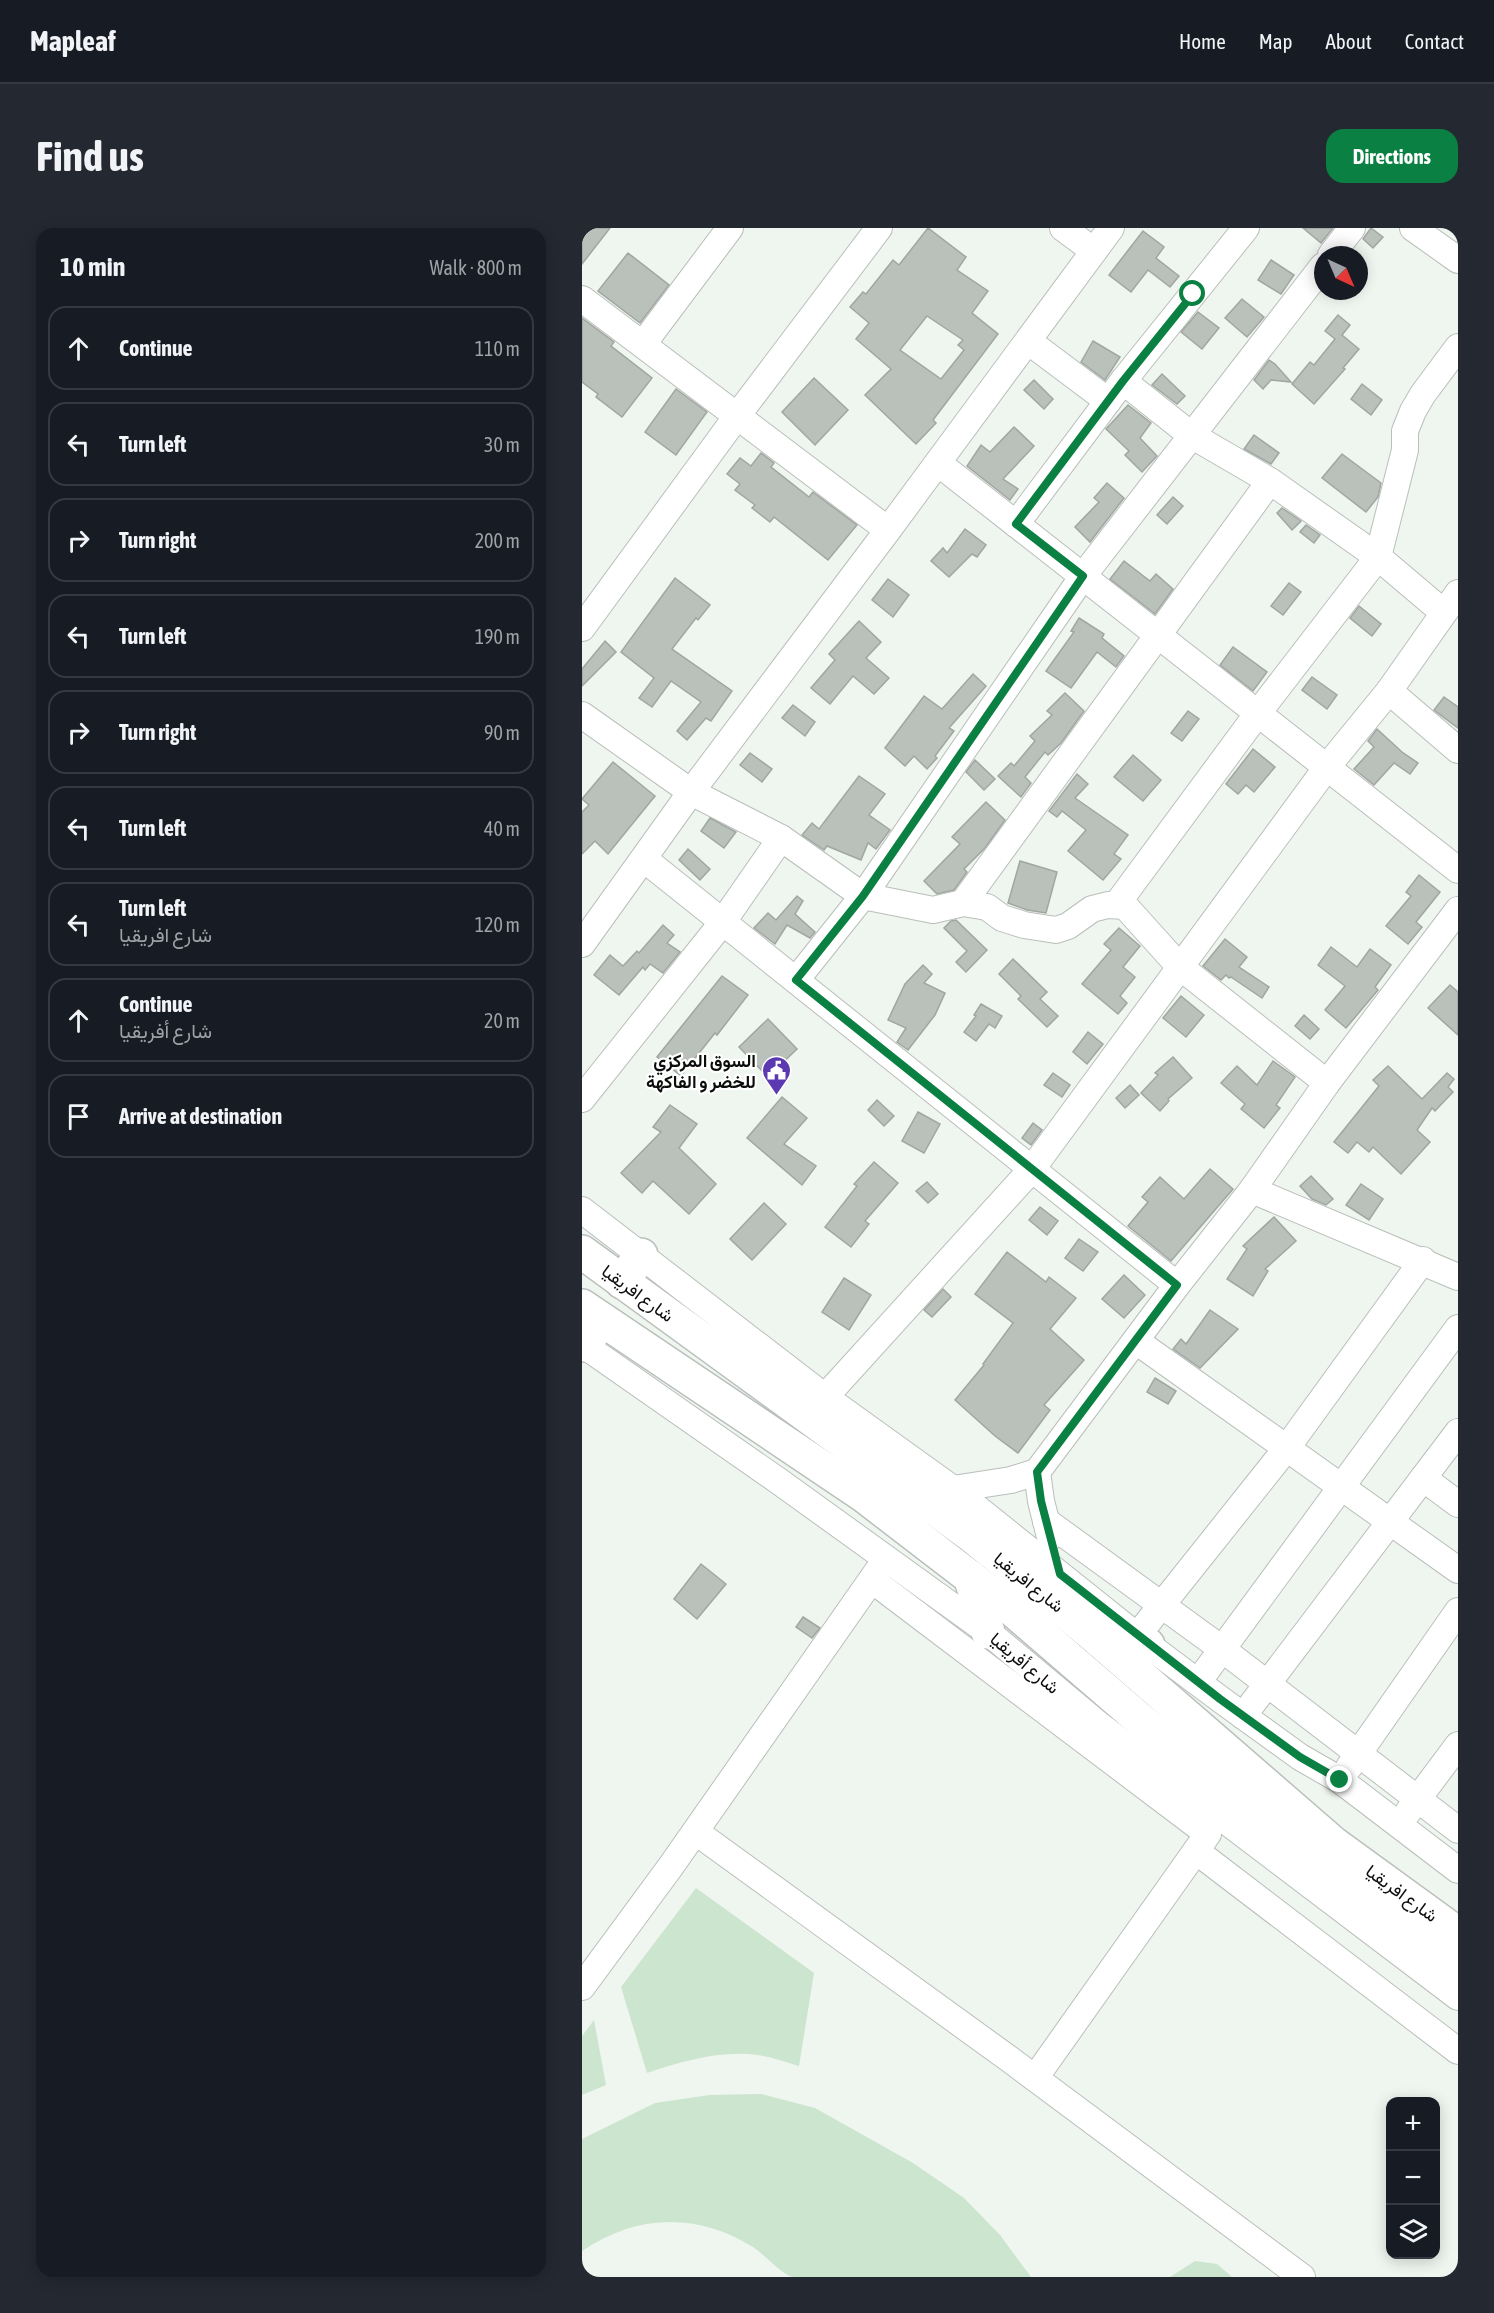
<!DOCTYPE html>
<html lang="en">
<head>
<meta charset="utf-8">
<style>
  :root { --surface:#171b24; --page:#242831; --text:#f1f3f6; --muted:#9ea1a6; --line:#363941; --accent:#0b8043 }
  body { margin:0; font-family:"Asap Condensed",Vazirmatn,sans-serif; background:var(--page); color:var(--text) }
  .controls { position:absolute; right:18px; bottom:18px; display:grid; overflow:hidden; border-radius:12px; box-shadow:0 3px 15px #0003 }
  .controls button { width:54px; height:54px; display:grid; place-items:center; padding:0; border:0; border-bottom:2px solid var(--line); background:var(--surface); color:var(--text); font:30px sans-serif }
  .compass { position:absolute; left:732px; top:18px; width:54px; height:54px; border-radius:50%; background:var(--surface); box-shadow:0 3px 15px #0003; rotate:136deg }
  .stop { position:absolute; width:18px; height:18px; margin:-14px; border:4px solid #0b8043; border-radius:50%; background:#fff }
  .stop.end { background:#0b8043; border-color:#fff; box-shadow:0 2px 6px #0008 }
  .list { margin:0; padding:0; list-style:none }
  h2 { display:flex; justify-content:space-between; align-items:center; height:78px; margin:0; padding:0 24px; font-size:26px }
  h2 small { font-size:20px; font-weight:400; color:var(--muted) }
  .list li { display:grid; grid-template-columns:39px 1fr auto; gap:18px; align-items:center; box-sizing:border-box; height:84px; margin:0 12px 12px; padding:0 12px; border:2px solid var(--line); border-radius:18px }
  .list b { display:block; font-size:22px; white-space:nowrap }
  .list p { margin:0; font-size:20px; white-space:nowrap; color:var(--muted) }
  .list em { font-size:20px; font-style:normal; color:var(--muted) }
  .icon { flex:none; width:33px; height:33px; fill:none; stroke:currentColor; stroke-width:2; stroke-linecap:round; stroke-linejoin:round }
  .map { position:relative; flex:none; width:876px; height:2049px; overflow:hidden; border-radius:18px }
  header { display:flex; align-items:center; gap:36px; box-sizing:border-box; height:84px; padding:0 30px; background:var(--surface); border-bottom:2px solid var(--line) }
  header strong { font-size:28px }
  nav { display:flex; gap:33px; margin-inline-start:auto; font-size:21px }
  .intro { display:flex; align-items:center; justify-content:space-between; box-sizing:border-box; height:144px; padding:0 36px }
  h1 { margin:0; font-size:42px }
  .button { padding:15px 27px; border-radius:18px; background:var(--accent); color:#fff; font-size:21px; font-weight:700 }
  main { display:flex; gap:36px; padding:0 36px }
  aside { flex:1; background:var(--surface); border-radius:18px; box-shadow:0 3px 15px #0003 }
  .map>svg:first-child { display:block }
  .green { fill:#cce5cf }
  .building { fill:#bac0ba; stroke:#a0a6a1; stroke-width:1.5; fill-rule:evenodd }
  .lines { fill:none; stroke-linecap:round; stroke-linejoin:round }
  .minor-casing { stroke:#b9bfba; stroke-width:28 }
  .highway-casing { stroke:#b9bfba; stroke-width:36 }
  .minor { stroke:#fff; stroke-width:26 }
  .highway { stroke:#fff; stroke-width:33 }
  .route { stroke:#0b8043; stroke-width:8 }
  .labels { text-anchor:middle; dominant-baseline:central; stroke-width:4.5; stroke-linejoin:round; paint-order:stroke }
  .poi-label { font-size:18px; font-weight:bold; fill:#0b0d0b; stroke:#fff; text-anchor:end }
  .street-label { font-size:18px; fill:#0b0d0b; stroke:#fff }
</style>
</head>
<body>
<header>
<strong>Mapleaf</strong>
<nav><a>Home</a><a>Map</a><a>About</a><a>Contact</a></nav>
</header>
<div class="intro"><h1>Find us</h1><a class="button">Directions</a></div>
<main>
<aside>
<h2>10 min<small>Walk · 800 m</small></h2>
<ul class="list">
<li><svg class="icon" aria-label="ahead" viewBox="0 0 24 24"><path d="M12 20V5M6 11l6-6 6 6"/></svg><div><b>Continue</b></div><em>110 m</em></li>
<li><svg class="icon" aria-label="left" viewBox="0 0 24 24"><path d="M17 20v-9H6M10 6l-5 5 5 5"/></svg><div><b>Turn left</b></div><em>30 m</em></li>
<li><svg class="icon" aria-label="right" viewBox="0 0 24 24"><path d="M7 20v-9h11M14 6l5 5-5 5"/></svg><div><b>Turn right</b></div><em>200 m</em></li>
<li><svg class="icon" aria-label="left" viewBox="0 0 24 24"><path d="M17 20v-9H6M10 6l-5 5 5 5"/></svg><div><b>Turn left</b></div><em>190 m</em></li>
<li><svg class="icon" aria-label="right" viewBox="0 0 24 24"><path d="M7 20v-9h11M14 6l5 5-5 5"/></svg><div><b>Turn right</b></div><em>90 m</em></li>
<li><svg class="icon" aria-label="left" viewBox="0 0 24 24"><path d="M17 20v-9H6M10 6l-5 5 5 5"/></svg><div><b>Turn left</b></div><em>40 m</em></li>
<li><svg class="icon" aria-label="left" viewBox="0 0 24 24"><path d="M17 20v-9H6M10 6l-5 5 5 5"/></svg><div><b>Turn left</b><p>شارع افريقيا</p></div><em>120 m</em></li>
<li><svg class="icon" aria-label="ahead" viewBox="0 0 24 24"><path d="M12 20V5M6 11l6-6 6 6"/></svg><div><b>Continue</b><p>شارع أفريقيا</p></div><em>20 m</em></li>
<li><svg class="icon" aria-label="arrive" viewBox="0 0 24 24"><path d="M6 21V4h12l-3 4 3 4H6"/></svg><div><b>Arrive at destination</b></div></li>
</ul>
</aside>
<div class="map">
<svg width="876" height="2049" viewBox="0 0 876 2049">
  <rect width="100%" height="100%" fill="#eff5ef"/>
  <!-- green -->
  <g class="green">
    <path d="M114,1660L232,1745L217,1838C204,1834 190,1829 176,1827C138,1822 101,1833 65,1845L39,1759Z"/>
    <polygon points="12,1792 24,1857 0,1867 0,1808"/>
    <path d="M179,1866L233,1880L331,1935L382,1970L418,2007L449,2049C392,2049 336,2049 280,2049C261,2049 228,2049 211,2049C200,2047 182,2026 171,2019C115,1984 54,1986 0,2023V1911L73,1875L128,1867Z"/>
    <polygon points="613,2033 635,2036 650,2049 588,2049"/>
  </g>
  <!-- building -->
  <g class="building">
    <polygon points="0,0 28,0 0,36"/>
    <path d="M346,0L384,29L375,42L406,63L390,85L416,106L351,192L354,195L334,216L283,167L309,141L274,111L287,95L268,79L281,64L284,66L311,32L317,37ZM345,88L381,112L376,117L382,122L359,151L318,122Z"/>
    <polygon points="721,0 751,0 739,15"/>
    <polygon points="789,0 801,9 791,20 781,11"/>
    <polygon points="561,3 582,19 574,30 597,48 588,59 566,42 549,64 527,47"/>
    <polygon points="46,25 87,57 58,95 16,63"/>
    <polygon points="689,32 712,47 699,66 676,52"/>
    <polygon points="660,71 682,89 665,109 643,90"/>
    <polygon points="616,84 637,100 620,121 599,104"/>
    <polygon points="756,87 768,97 760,107 777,121 761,140 763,141 732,176 710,156 728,134 732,137 753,111 743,103"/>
    <polygon points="0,90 32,114 29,118 70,150 40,189 14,169 16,166 0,154"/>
    <polygon points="511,113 538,129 523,152 499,134"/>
    <polygon points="687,132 693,136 709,154 689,152 681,161 672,152"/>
    <polygon points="580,146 603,168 595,176 570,157"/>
    <polygon points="232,150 266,182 233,217 200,184"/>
    <polygon points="452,152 471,171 462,181 442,162"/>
    <polygon points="780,156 800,172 789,187 769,171"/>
    <polygon points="94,161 125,184 94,227 63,204"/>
    <polygon points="546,177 569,195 558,210 575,228 560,244 543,227 547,223 524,201"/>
    <polygon points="432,199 452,218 421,251 436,261 428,272 385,238 399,217 408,224"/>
    <polygon points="672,207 697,225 689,236 662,221"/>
    <polygon points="179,225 192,235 189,239 227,269 231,264 275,297 246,332 192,289 188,294 170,280 173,277 153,262 158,256 145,246 158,230 169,238"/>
    <polygon points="760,226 799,255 796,269 784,284 740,250"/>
    <polygon points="525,255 542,270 508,314 493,299 517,274 512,270"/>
    <polygon points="591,269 601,278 585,296 575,287"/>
    <polygon points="700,280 719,293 710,302 695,285"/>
    <polygon points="724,297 738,307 732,315 718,304"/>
    <polygon points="383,301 404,317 395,329 390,326 367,349 349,333 361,320 365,325"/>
    <polygon points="542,333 568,353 574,346 591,361 573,386 528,351"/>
    <polygon points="93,350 128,377 116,392 114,390 90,421 150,463 129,493 124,490 105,512 95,503 119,474 89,453 70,479 57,470 72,450 39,424"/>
    <polygon points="306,351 327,367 311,389 290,372"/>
    <polygon points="707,355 719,364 701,387 689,378"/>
    <polygon points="777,378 799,396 790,408 768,390"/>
    <polygon points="497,390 522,406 520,410 542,428 534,439 515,424 489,460 464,443 492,404 489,403"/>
    <polygon points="277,393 299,414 284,430 307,450 292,466 271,448 248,476 229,460 253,432 247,426"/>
    <polygon points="23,413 34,424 0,458 0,441"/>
    <polygon points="651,419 685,444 671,463 638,437"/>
    <polygon points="391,446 404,458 367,500 372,503 353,528 355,530 345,541 332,528 323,538 303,520 342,468 360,481"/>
    <polygon points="730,449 755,467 745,481 720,462"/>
    <polygon points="483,465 502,483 479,515 466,527 463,524 443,549 449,555 439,569 416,548 429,535 432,538 453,513 448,508 470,487 465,483"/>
    <polygon points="862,469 876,479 876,500 852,482"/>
    <polygon points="211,477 233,494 223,508 200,490"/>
    <polygon points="606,483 617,491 600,513 589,505"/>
    <polygon points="795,501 820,524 836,535 828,546 812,535 792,557 772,541 792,519 786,513"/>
    <polygon points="671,521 693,539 672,564 664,557 656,566 644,556"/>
    <polygon points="168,525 190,541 180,554 158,537"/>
    <polygon points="551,527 579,552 561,573 532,549"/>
    <polygon points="393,532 413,551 402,562 384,544"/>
    <polygon points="31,534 73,568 26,626 13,613 0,626 0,584 7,577 0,571"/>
    <polygon points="495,546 506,556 493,570 546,607 532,626 539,631 521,652 486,623 504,602 480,583 475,589 467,583"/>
    <polygon points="277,548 303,566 287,587 308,602 294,621 286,615 279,632 245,618 242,622 220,607 230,595 237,601"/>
    <polygon points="404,574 423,592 403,620 382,641 385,644 372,662 355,666 342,653 378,616 370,609"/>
    <polygon points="128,590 154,604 142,620 119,603"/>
    <polygon points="106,621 128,641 118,652 97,632"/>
    <polygon points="438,633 475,644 464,685 445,682 426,675"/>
    <polygon points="837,647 858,664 834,694 840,699 826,716 804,698 829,668 824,664"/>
    <polygon points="215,668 221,673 213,686 233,704 228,710 205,697 193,716 172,700 186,685 194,692"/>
    <polygon points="374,692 405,722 384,744 374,734 385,723 362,700 369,693"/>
    <polygon points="81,697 92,707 85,715 98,724 81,745 68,736 63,742 61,739 37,767 12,747 28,727 41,738 55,723 57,725"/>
    <polygon points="537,700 558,718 541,739 553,749 538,768 545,775 536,786 500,756 529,722 522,716"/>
    <polygon points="643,711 665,729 657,739 687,759 680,770 649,749 647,750 644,747 639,752 621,738"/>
    <polygon points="749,719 775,739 788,721 809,737 793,759 796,762 764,800 743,782 763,758 736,737"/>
    <polygon points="431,731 465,764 458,771 476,788 465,799 436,771 439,768 417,746"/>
    <polygon points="341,737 350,746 342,755 363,765 353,787 326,822 315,814 324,800 306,792 323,756"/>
    <polygon points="140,748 166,767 135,807 133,805 99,848 75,829"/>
    <polygon points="868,757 876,764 876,807 846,780"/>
    <polygon points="599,768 622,787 604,809 581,790"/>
    <polygon points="399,776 420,788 413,800 407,796 394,813 382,804 394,788 392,787"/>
    <polygon points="722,787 737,801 728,811 713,798"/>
    <polygon points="186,791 215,821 186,849 157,819"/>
    <polygon points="506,804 521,816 505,836 491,824"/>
    <polygon points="591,829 610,850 586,871 587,873 578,883 559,865 576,847 573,845"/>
    <polygon points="691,833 713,849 694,877 698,880 682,900 659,881 663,876 639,855 655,838 675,857"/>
    <polygon points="806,838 840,871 865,845 872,851 866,859 871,864 853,883 850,880 835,902 848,914 819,946 791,919 787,924 775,914 766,925 752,914 797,858 791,852"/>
    <polygon points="471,845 488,857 480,869 462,857"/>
    <polygon points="548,857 557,867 543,880 534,870"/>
    <polygon points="200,869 225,890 202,916 234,938 220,957 165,910"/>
    <polygon points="295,872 312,888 302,898 286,882"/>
    <polygon points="88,877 115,896 97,920 134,956 107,986 71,953 60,965 39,945 79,904 71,899"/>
    <polygon points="336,884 358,896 342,925 320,913"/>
    <polygon points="451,895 460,902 449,917 440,910"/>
    <polygon points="292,934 316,955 283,993 287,996 269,1019 243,999 275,958 272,956"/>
    <polygon points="628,941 651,961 589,1033 546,998 566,974 560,969 578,949 602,971"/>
    <polygon points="729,948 751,971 744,977 730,971 718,958"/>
    <polygon points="345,954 356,966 346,975 334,963"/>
    <polygon points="779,956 801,971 787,992 764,977"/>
    <polygon points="182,975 204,996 170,1032 148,1011"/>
    <polygon points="458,979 476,993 465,1007 447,992"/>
    <polygon points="692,989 714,1013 683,1041 686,1043 671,1068 645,1051 665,1021 661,1018"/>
    <polygon points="497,1011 516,1024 501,1043 483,1030"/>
    <polygon points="425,1024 464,1054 467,1049 494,1070 468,1101 502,1132 462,1177 468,1182 436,1225 413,1208 373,1172 402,1137 401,1136 431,1095 393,1066"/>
    <polygon points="542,1047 563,1067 542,1090 520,1071"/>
    <polygon points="262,1050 289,1067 267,1102 240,1084"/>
    <polygon points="361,1061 369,1069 350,1089 342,1082"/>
    <polygon points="628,1082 656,1101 618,1140 591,1121 599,1111 604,1116"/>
    <polygon points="573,1150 594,1163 586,1176 565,1164"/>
    <polygon points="119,1336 144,1356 115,1391 92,1371"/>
    <polygon points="221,1389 238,1400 230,1410 214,1399"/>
  </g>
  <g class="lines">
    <defs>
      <g id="minor">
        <polyline points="481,0 512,23"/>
        <polyline points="831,0 876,32"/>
        <polyline points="749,27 770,0"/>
        <polyline points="0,71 306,302"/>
        <polyline points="446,113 526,173"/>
        <polyline points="61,116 148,0"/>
        <polyline points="541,153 609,207 688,253 796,329 861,384"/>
        <polyline points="356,235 876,642"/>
        <polyline points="434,296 541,153 664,0"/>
        <polyline points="0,400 155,188 297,0"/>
        <polyline points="807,463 876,522"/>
        <polyline points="0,487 109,564 199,610 281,668 351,682 381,675 405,679 420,690 442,697 474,702 486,698 510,681 526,677 543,678 597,738 745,855"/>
        <polyline points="62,631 595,1057"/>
        <polyline points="381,675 688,253"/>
        <polyline points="535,676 676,485 796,329 823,222 823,203 831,183 841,166 876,119"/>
        <polyline points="0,716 109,564 306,302 529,0"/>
        <polyline points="214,752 281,668 501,348 741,38"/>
        <polyline points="0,871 140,695 199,610"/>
        <polyline points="670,962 876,1049"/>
        <polyline points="0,982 243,1169 371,1261 566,1417 638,1471 718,1529 758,1552 876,1642"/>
        <polyline points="554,1113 876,1342"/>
        <polyline points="0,1116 198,1254 406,1404 516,1496 876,1769"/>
        <polyline points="243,1169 450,941 745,539 807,463 876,365"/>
        <polyline points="455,1244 459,1273 468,1309"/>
        <polyline points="841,1250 876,1276"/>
        <polyline points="371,1261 429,1252 455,1244 595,1057 670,962 745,855 876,682"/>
        <polyline points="464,1293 640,1421 876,1602"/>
        <polyline points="290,1352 626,1606"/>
        <polyline points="555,1408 704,1221 841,1032"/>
        <polyline points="616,1454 876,1100"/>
        <polyline points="661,1488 876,1204"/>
        <polyline points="767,1539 876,1383"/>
        <polyline points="826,1584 876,1517"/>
        <polyline points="114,1604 430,1833 720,2049"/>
        <polyline points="614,1623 876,1823"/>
        <polyline points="0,1759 89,1638 304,1331"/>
        <polyline points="453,1850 623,1610"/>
      </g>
      <g id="highway">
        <polyline points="0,1024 390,1308 510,1406 751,1615 876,1706"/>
        <polyline points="40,1054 59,1027"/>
        <polyline points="0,1078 281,1267 432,1383 555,1489 695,1603 876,1740"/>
        <polyline points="2,1117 20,1092"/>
        <polyline points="388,1349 406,1404"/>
        <polyline points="512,1406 566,1417"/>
      </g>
    </defs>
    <!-- minor casing -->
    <use href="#minor" class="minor-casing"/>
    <!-- highway casing -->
    <use href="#highway" class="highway-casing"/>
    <!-- minor -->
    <use href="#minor" class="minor"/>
    <!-- highway -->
    <use href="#highway" class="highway"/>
  </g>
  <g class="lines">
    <!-- route -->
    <polyline class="route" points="611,66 541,153 434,296 501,348 281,668 214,752 595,1057 455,1244 459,1273 478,1346 638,1471 718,1529 758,1552"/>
  </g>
  <!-- icons -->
  <defs>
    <symbol id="civic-pin" viewBox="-11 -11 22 30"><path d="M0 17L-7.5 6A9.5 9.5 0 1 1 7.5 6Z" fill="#5b39b1" stroke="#fff"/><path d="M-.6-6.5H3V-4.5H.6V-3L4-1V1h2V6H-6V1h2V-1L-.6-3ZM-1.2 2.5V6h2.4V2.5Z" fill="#fff"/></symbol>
  </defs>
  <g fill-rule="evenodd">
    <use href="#civic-pin" x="178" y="826" width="33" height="45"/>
  </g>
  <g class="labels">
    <!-- poi labels -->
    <g class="poi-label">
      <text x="174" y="832">السوق المركزي<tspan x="174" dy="21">للخضر و الفاكهة</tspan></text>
    </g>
    <!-- street labels -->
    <g class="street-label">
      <text transform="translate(56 1065) rotate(36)">شارع افريقيا</text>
      <text transform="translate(447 1354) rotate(39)">شارع افريقيا</text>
      <text transform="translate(443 1435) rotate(40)">شارع أفريقيا</text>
      <text transform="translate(820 1665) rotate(36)">شارع افريقيا</text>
    </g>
  </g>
</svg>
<div class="controls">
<button>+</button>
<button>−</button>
<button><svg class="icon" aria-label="layers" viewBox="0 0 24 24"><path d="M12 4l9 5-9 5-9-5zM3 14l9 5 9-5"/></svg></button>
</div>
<svg class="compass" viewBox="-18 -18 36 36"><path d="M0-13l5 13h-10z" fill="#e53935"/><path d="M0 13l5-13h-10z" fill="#9ea1a6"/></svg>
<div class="stop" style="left:611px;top:66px"></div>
<div class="stop end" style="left:758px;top:1552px"></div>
</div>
</main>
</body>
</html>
